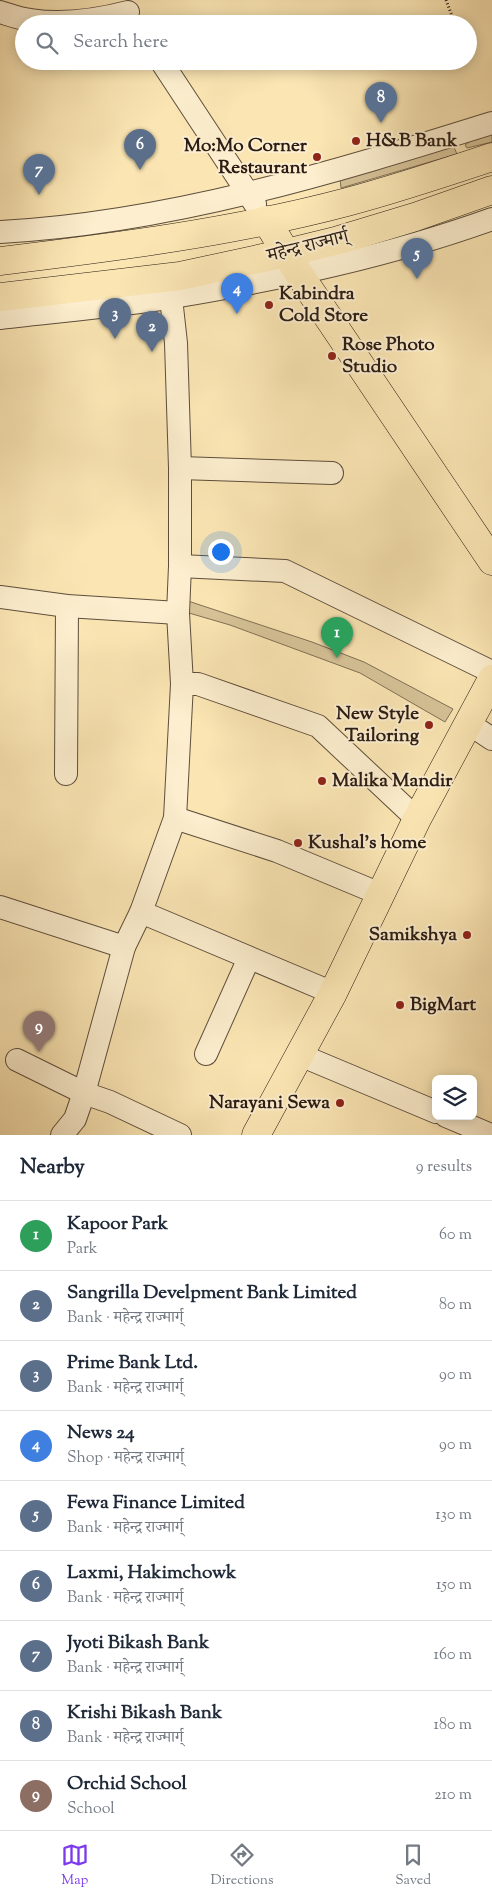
<!DOCTYPE html>
<html lang="en">
<head>
<meta charset="utf-8">
<style>
  :root { --surface:#fff; --page:#f2f2f3; --text:#1f2937; --muted:#747a83; --line:#e0e1e3; --accent:#7c3aed }
  body { margin:0; font-family:"Sorts Mill Goudy","Noto Serif Devanagari",serif; background:var(--page); color:var(--text) }
  .controls { position:absolute; right:15px; bottom:15px; display:grid; overflow:hidden; border-radius:8px; box-shadow:0 2px 12px #0003 }
  .controls button { width:45px; height:45px; display:grid; place-items:center; padding:0; border:0; border-bottom:1px solid var(--line); background:var(--surface); color:var(--text); font:25px sans-serif }
  .you { position:absolute; left:220px; top:551px; width:18px; height:18px; margin:-12px; border:4px solid #fff; border-radius:50%; background:#1a73e8; box-shadow:0 0 0 8px #1a73e833 }
  .badge { display:grid; place-items:center; width:32px; height:32px; border-radius:50%; background:var(--accent); color:#fff; font-size:16px; font-weight:700 }
  .pin { position:absolute; translate:-50% -41px; filter:drop-shadow(0 1px 2px #0008) }
  .pin::after { content:''; position:absolute; top:26px; width:18px; height:15px; background:inherit; clip-path:polygon(0 0,100% 0,50% 100%) }
  .list { margin:0; padding:0; list-style:none }
  h2 { display:flex; justify-content:space-between; align-items:center; height:65px; margin:0; padding:0 20px; font-size:21px }
  h2 small { font-size:16px; font-weight:400; color:var(--muted) }
  .list li { display:grid; grid-template-columns:32px 1fr auto; gap:15px; align-items:center; box-sizing:border-box; height:70px; padding:0 20px; border-top:1px solid var(--line) }
  .list b { display:block; font-size:19px; white-space:nowrap }
  .list p { margin:0; font-size:16px; white-space:nowrap; color:var(--muted) }
  .list em { font-size:16px; font-style:normal; color:var(--muted) }
  .icon { flex:none; width:28px; height:28px; fill:none; stroke:currentColor; stroke-width:2; stroke-linecap:round; stroke-linejoin:round }
  .map { position:relative; flex:none; width:492px; height:1135px; overflow:hidden }
  .search { position:absolute; background:var(--surface); box-shadow:0 2px 12px #0003; left:15px; right:15px; top:15px; height:55px; display:flex; align-items:center; gap:12px; box-sizing:border-box; padding:0 18px; border-radius:28px; color:var(--muted); font-size:19px }
  .sheet { height:695px; background:var(--surface) }
  nav { display:flex; justify-content:space-around; align-items:center; box-sizing:border-box; height:70px; border-top:1px solid var(--line); background:var(--surface); font-size:14px; color:var(--muted) }
  nav a { display:grid; justify-items:center; gap:2px }
  nav .on { color:var(--accent) }
  .map>svg:first-child { display:block }
  .green { fill:#d7c398; stroke:#807056 }
  .lines { fill:none; stroke-linecap:round; stroke-linejoin:round }
  .minor-casing { stroke:#5e4e3c; stroke-width:24 }
  .major-casing { stroke:#2a1c15; stroke-width:29 }
  .highway-casing { stroke:#2a1c15; stroke-width:29 }
  .path { stroke:#2a1c15; stroke-width:3; stroke-dasharray:1 2.5; stroke-linecap:butt }
  .minor { stroke:#fceece; stroke-width:22 }
  .major { stroke:#fae5b3; stroke-width:28 }
  .highway { stroke:#fae5b3; stroke-width:28 }
  .poi-dot { fill:#8f2418; stroke:#fceece; stroke-width:2 }
  .labels { text-anchor:middle; dominant-baseline:central; stroke-width:4; stroke-linejoin:round; paint-order:stroke }
  .poi-label { font-size:19px; font-weight:bold; fill:#2a1c15; stroke:#fceece; text-anchor:start }
  .street-label { font-size:19px; fill:#2a1c15; stroke:#fceece }
</style>
</head>
<body>
<div class="map">
<svg width="492" height="1135" viewBox="0 0 492 1135">
  <rect width="100%" height="100%" fill="#fae5b3"/>
  <filter id="stains"><feTurbulence type="fractalNoise" baseFrequency=".004" numOctaves="4"/><feColorMatrix values="0 0 0 0 .2 0 0 0 0 .09 0 0 0 0 .02 0 0 0 .5 -.17"/></filter>
  <radialGradient id="worn" r=".72"><stop offset=".6" stop-color="#630" stop-opacity="0"/><stop offset="1" stop-color="#630" stop-opacity=".3"/></radialGradient>
  <!-- green -->
  <g class="green">
    <polygon points="492,130 492,142 467,148 465,145 479,135"/>
    <polygon points="453,145 457,154 341,188 340,179"/>
    <polygon points="182,599 312,642 364,662 453,709 445,722 360,673 230,625 182,611"/>
  </g>
  <g class="lines">
    <defs>
      <g id="minor">
        <path d="M0,12C10,15 20,19 31,20C63,25 97,20 128,12"/>
        <polyline points="161,61 255,204"/>
        <path d="M0,232C168,223 332,173 492,123"/>
        <path d="M0,318C57,311 116,307 173,297C281,279 389,256 492,219"/>
        <polyline points="180,468 332,473"/>
        <polyline points="180,566 285,571 492,672"/>
        <polyline points="0,597 67,606 178,613"/>
        <polyline points="182,684 198,684 318,726 417,819"/>
        <polyline points="468,723 492,739"/>
        <polyline points="66,774 67,606"/>
        <polyline points="175,818 277,851 380,894"/>
        <polyline points="0,907 124,947"/>
        <polyline points="141,912 333,993"/>
        <polyline points="206,1054 249,958"/>
        <polyline points="300,1055 436,1112"/>
        <polyline points="17,1060 84,1093 110,1102 180,1135"/>
        <polyline points="446,1116 491,1135"/>
        <polyline points="62,1135 75,1119 84,1093 124,947 141,912 175,818 182,684 178,613 180,566 180,468 176,343 171,298"/>
      </g>
      <g id="major">
        <polyline points="266,220 299,274 492,561"/>
        <polyline points="256,1135 333,993 417,819 492,679"/>
      </g>
      <g id="highway">
        <path d="M0,261C116,247 234,232 347,202C396,189 444,173 492,157"/>
        <polyline points="0,297 180,276 286,253 339,240 415,217 492,190"/>
      </g>
    </defs>
    <!-- minor casing -->
    <use href="#minor" class="minor-casing"/>
    <!-- major casing -->
    <use href="#major" class="major-casing"/>
    <!-- highway casing -->
    <use href="#highway" class="highway-casing"/>
    <!-- path -->
    <polyline class="path" points="446,0 455,24"/>
    <!-- minor -->
    <use href="#minor" class="minor"/>
    <!-- major -->
    <use href="#major" class="major"/>
    <!-- highway -->
    <use href="#highway" class="highway"/>
  </g>
  <!-- markers -->
  <g class="poi-dot">
    <circle cx="356" cy="141" r="5"/>
    <circle cx="317" cy="157" r="5"/>
    <circle cx="269" cy="305" r="5"/>
    <circle cx="332" cy="356" r="5"/>
    <circle cx="429" cy="725" r="5"/>
    <circle cx="322" cy="781" r="5"/>
    <circle cx="298" cy="843" r="5"/>
    <circle cx="467" cy="935" r="5"/>
    <circle cx="400" cy="1005" r="5"/>
    <circle cx="340" cy="1103" r="5"/>
  </g>
  <g class="labels">
    <!-- poi labels -->
    <g class="poi-label">
      <text x="366" y="141">H&amp;B Bank</text>
      <text x="307" y="146" text-anchor="end">Mo:Mo Corner<tspan x="307" dy="22">Restaurant</tspan></text>
      <text x="279" y="294">Kabindra<tspan x="279" dy="22">Cold Store</tspan></text>
      <text x="342" y="345">Rose Photo<tspan x="342" dy="22">Studio</tspan></text>
      <text x="419" y="714" text-anchor="end">New Style<tspan x="419" dy="22">Tailoring</tspan></text>
      <text x="332" y="781">Malika Mandir</text>
      <text x="308" y="843">Kushal's home</text>
      <text x="457" y="935" text-anchor="end">Samikshya</text>
      <text x="410" y="1005">BigMart</text>
      <text x="330" y="1103" text-anchor="end">Narayani Sewa</text>
    </g>
    <!-- street labels -->
    <g class="street-label">
      <text transform="translate(308 247) rotate(-14)">महेन्द्र राज्मार्ग्</text>
    </g>
  </g>
  <rect width="100%" height="100%" filter="url(#stains)"/>
  <rect width="100%" height="100%" fill="url(#worn)"/>
</svg>
<div class="controls">
<button><svg class="icon" aria-label="layers" viewBox="0 0 24 24"><path d="M12 4l9 5-9 5-9-5zM3 14l9 5 9-5"/></svg></button>
</div>
<div class="you"></div>
<div class="pin badge" style="left:337px;top:658px;background:#2e9e5b">1</div>
<div class="pin badge" style="left:152px;top:352px;background:#5c6f8a">2</div>
<div class="pin badge" style="left:115px;top:339px;background:#5c6f8a">3</div>
<div class="pin badge" style="left:237px;top:314px;background:#3f7fe0">4</div>
<div class="pin badge" style="left:417px;top:279px;background:#5c6f8a">5</div>
<div class="pin badge" style="left:140px;top:170px;background:#5c6f8a">6</div>
<div class="pin badge" style="left:39px;top:195px;background:#5c6f8a">7</div>
<div class="pin badge" style="left:381px;top:123px;background:#5c6f8a">8</div>
<div class="pin badge" style="left:39px;top:1052px;background:#8d6e63">9</div>
<div class="search"><svg class="icon" aria-label="search" viewBox="0 0 24 24"><circle cx="10" cy="10" r="6"/><path d="M15 15l6 6"/></svg>Search here</div>
</div>
<section class="sheet">
<h2>Nearby<small>9 results</small></h2>
<ul class="list">
<li><span class="badge" style="background:#2e9e5b">1</span><div><b>Kapoor Park</b><p>Park</p></div><em>60 m</em></li>
<li><span class="badge" style="background:#5c6f8a">2</span><div><b>Sangrilla Develpment Bank Limited</b><p>Bank · महेन्द्र राज्मार्ग्</p></div><em>80 m</em></li>
<li><span class="badge" style="background:#5c6f8a">3</span><div><b>Prime Bank Ltd.</b><p>Bank · महेन्द्र राज्मार्ग्</p></div><em>90 m</em></li>
<li><span class="badge" style="background:#3f7fe0">4</span><div><b>News 24</b><p>Shop · महेन्द्र राज्मार्ग्</p></div><em>90 m</em></li>
<li><span class="badge" style="background:#5c6f8a">5</span><div><b>Fewa Finance Limited</b><p>Bank · महेन्द्र राज्मार्ग्</p></div><em>130 m</em></li>
<li><span class="badge" style="background:#5c6f8a">6</span><div><b>Laxmi, Hakimchowk</b><p>Bank · महेन्द्र राज्मार्ग्</p></div><em>150 m</em></li>
<li><span class="badge" style="background:#5c6f8a">7</span><div><b>Jyoti Bikash Bank</b><p>Bank · महेन्द्र राज्मार्ग्</p></div><em>160 m</em></li>
<li><span class="badge" style="background:#5c6f8a">8</span><div><b>Krishi Bikash Bank</b><p>Bank · महेन्द्र राज्मार्ग्</p></div><em>180 m</em></li>
<li><span class="badge" style="background:#8d6e63">9</span><div><b>Orchid School</b><p>School</p></div><em>210 m</em></li>
</ul>
</section>
<nav>
<a class="on"><svg class="icon" aria-label="map" viewBox="0 0 24 24"><path d="M3 6l6-2 6 2 6-2v14l-6 2-6-2-6 2zM9 4v14M15 6v14"/></svg>Map</a>
<a><svg class="icon" aria-label="directions" viewBox="0 0 24 24"><path d="M12 3l9 9-9 9-9-9zM9 14v-3h6M13 9l2 2-2 2"/></svg>Directions</a>
<a><svg class="icon" aria-label="saved" viewBox="0 0 24 24"><path d="M7 4h10v16l-5-4-5 4z"/></svg>Saved</a>
</nav>
</body>
</html>
